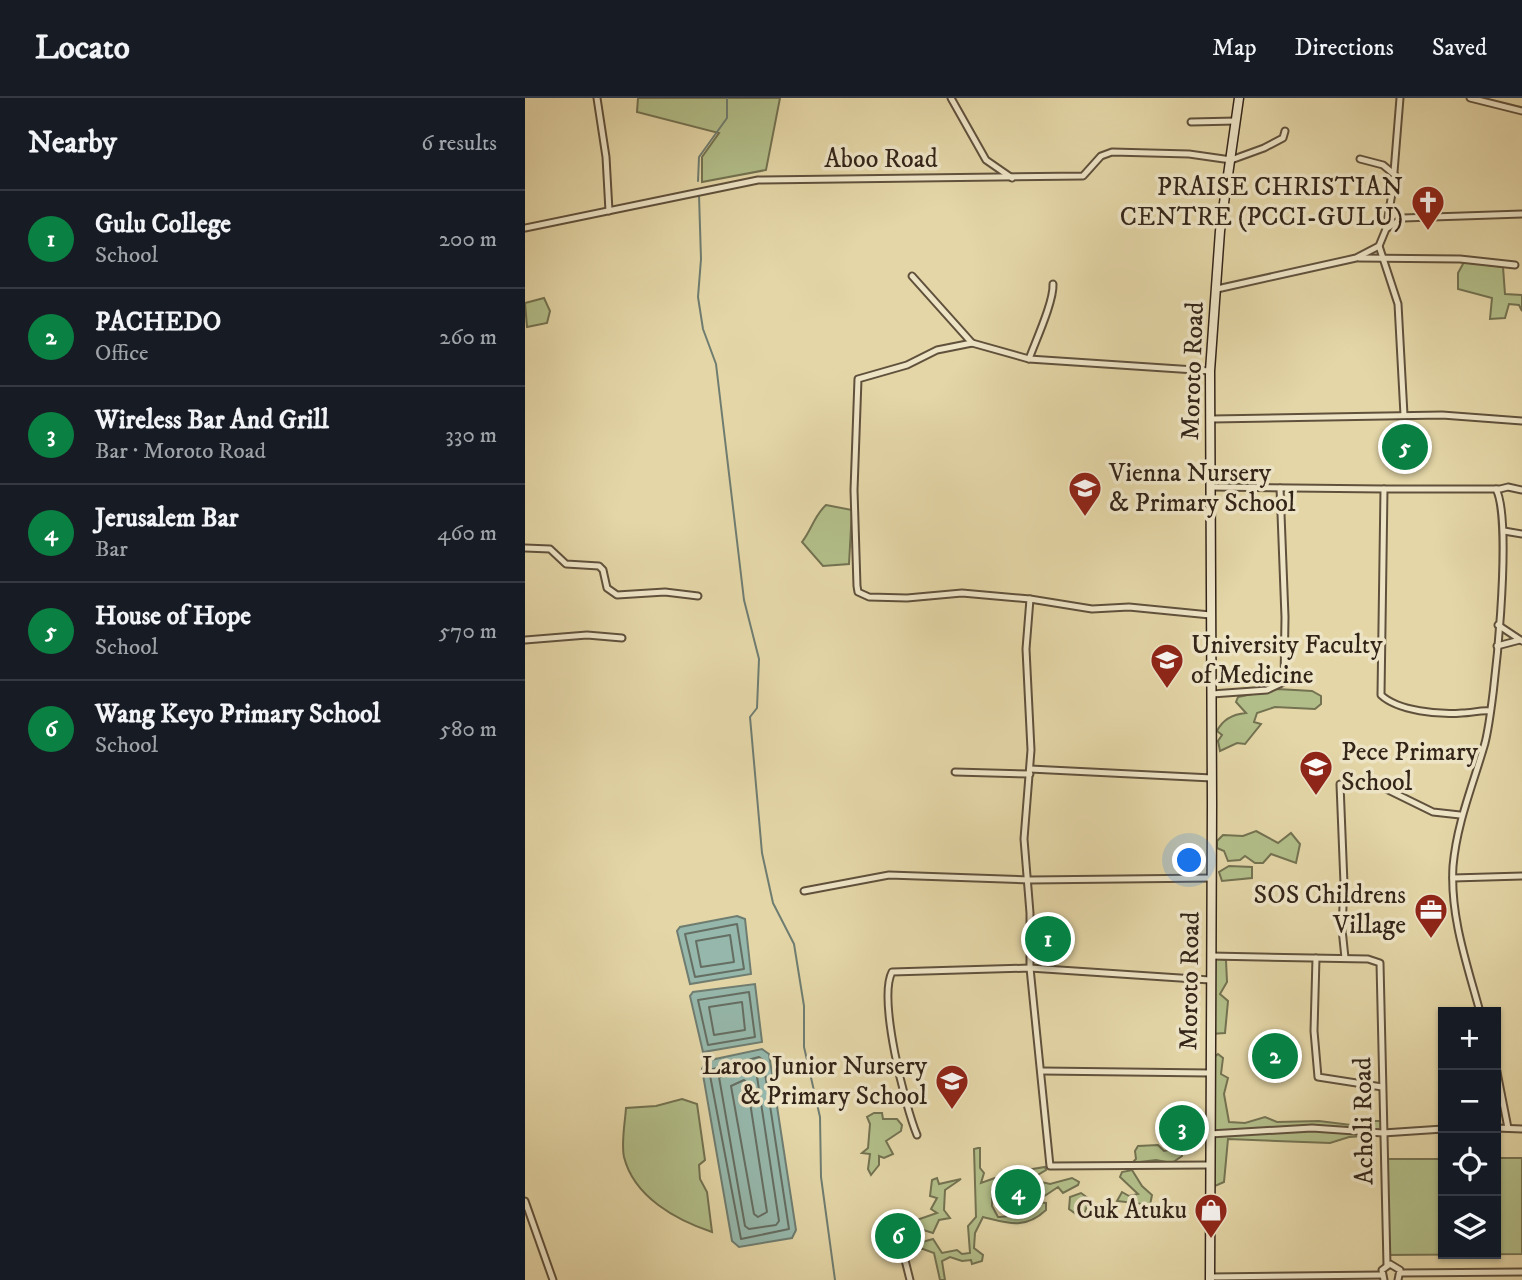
<!DOCTYPE html>
<html lang="en">
<head>
<meta charset="utf-8">
<style>
  :root { --surface:#171b24; --page:#242831; --text:#f1f3f6; --muted:#9ea1a6; --line:#363941; --accent:#0b8043 }
  body { margin:0; font-family:"IM FELL DW Pica",serif; background:var(--page); color:var(--text) }
  .controls { position:absolute; right:21px; bottom:21px; display:grid; overflow:hidden; border-radius:0px; box-shadow:0 2px 5px #0004 }
  .controls button { width:63px; height:63px; display:grid; place-items:center; padding:0; border:0; border-bottom:2px solid var(--line); background:var(--surface); color:var(--text); font:35px sans-serif }
  .you { position:absolute; left:665px; top:763px; width:24px; height:24px; margin:-18px; border:5px solid #fff; border-radius:50%; background:#1a73e8; box-shadow:0 0 0 10px #1a73e833 }
  .badge { display:grid; place-items:center; width:46px; height:46px; border-radius:50%; background:var(--accent); color:#fff; font-size:23px; font-weight:700 }
  .pin { position:absolute; translate:-50% -50%; border:4px solid #fff; box-shadow:0 2px 7px #0006 }
  .list { margin:0; padding:0; list-style:none }
  h2 { display:flex; justify-content:space-between; align-items:center; height:91px; margin:0; padding:0 28px; font-size:30px }
  h2 small { font-size:23px; font-weight:400; color:var(--muted) }
  .list li { display:grid; grid-template-columns:46px 1fr auto; gap:21px; align-items:center; box-sizing:border-box; height:98px; padding:0 28px; border-top:2px solid var(--line) }
  .list b { display:block; font-size:26px; white-space:nowrap }
  .list p { margin:0; font-size:23px; white-space:nowrap; color:var(--muted) }
  .list em { font-size:23px; font-style:normal; color:var(--muted) }
  .icon { flex:none; width:38px; height:38px; fill:none; stroke:currentColor; stroke-width:2; stroke-linecap:round; stroke-linejoin:round }
  .map { position:relative; flex:none; width:997px; height:1182px; overflow:hidden }
  header { display:flex; align-items:center; gap:42px; box-sizing:border-box; height:98px; padding:0 35px; background:var(--surface); border-bottom:2px solid var(--line) }
  header strong { font-size:33px }
  nav { display:flex; gap:38px; margin-inline-start:auto; font-size:24px }
  main { display:flex }
  aside { flex:1; background:var(--surface) }
  .map>svg:first-child { display:block }
  .green { fill:#b2be89; stroke:#737251; stroke-width:2 }
  .water { fill:#96b8ac; stroke:#6f7d71; stroke-width:2 }
  .lines { fill:none; stroke-linecap:round; stroke-linejoin:round }
  .shore { stroke:#656e62; stroke-width:2 }
  .stream { stroke:#6f7d71; stroke-width:2 }
  .street-casing { stroke:#60513c; stroke-width:9 }
  .secondary-casing { stroke:#342519; stroke-width:11 }
  .street { stroke:#ede4c6; stroke-width:5 }
  .secondary { stroke:#ede4c6; stroke-width:8 }
  .labels { text-anchor:middle; dominant-baseline:central; stroke-width:7; stroke-linejoin:round; paint-order:stroke }
  .street-label { font-size:26px; fill:#342519; stroke:#ede4c6 }
  .poi-label { font-size:26px; fill:#342519; stroke:#ede4c6; text-anchor:end }
</style>
</head>
<body>
<header>
<strong>Locato</strong>
<nav><a>Map</a><a>Directions</a><a>Saved</a></nav>
</header>
<main>
<aside>
<h2>Nearby<small>6 results</small></h2>
<ul class="list">
<li><span class="badge">1</span><div><b>Gulu College</b><p>School</p></div><em>200 m</em></li>
<li><span class="badge">2</span><div><b>PACHEDO</b><p>Office</p></div><em>260 m</em></li>
<li><span class="badge">3</span><div><b>Wireless Bar And Grill</b><p>Bar · Moroto Road</p></div><em>330 m</em></li>
<li><span class="badge">4</span><div><b>Jerusalem Bar</b><p>Bar</p></div><em>460 m</em></li>
<li><span class="badge">5</span><div><b>House of Hope</b><p>School</p></div><em>570 m</em></li>
<li><span class="badge">6</span><div><b>Wang Keyo Primary School</b><p>School</p></div><em>580 m</em></li>
</ul>
</aside>
<div class="map">
<svg width="997" height="1182" viewBox="0 0 997 1182">
  <rect width="100%" height="100%" fill="#e4d6a7"/>
  <filter id="stains"><feTurbulence type="fractalNoise" baseFrequency=".00286" numOctaves="4"/><feColorMatrix values="0 0 0 0 .2 0 0 0 0 .09 0 0 0 0 .02 0 0 0 .5 -.17"/></filter>
  <radialGradient id="worn" r=".72"><stop offset=".6" stop-color="#630" stop-opacity="0"/><stop offset="1" stop-color="#630" stop-opacity=".3"/></radialGradient>
  <!-- green -->
  <g class="green">
    <polygon points="113,0 255,0 241,72 177,84 177,59 194,35 112,14"/>
    <polygon points="939,164 978,169 980,196 997,197 997,213 994,207 984,206 980,220 965,221 967,200 933,191 933,175"/>
    <polygon points="19,200 25,213 22,225 2,229 0,205"/>
    <path d="M301,407L327,412L324,466L298,468L277,444C287,431 289,418 301,407Z"/>
    <path d="M752,591L787,593L796,598V606L790,611L750,609L732,615L729,624L736,626L720,646L712,645L695,653L693,643L697,637L692,633C698,621 709,616 721,615L711,604L713,599Z"/>
    <polygon points="731,733 753,745 766,735 775,746 771,765 746,756 738,765 730,765 720,758 715,762 703,763 699,753 692,750 692,743 698,737 718,738"/>
    <polygon points="704,768 727,769 727,780 697,783 694,774"/>
    <polygon points="688,860 701,862 702,884 695,896 703,903 700,935 686,936"/>
    <polygon points="693,956 698,960 696,976 703,980 699,996 704,1024 720,1025 740,1019 752,1024 794,1023 826,1027 839,1023 856,1023 856,1037 824,1039 805,1045 703,1041 699,1084 690,1088 683,1086 686,1046 691,1033 687,1028 688,960"/>
    <path d="M157,1001L172,1006L180,1062L174,1067L175,1081L182,1094L187,1134C151,1122 109,1099 99,1059C96,1045 100,1025 101,1010L131,1008Z"/>
    <polygon points="349,1015 357,1015 358,1021 372,1021 377,1027 376,1033 361,1043 368,1056 359,1060 354,1058 354,1067 346,1077 343,1071 345,1056 337,1055 343,1050 345,1026 342,1019"/>
    <polygon points="641,1034 648,1040 656,1037 657,1058 647,1065 631,1062 607,1065 611,1061 610,1053 613,1048 633,1047 639,1053 644,1052 646,1042 637,1041"/>
    <path d="M453,1050H455V1070L459,1075L456,1085L470,1080L478,1087H486L483,1091L467,1092V1108L473,1119C488,1118 496,1118 502,1103L521,1105V1112C500,1132 482,1125 458,1119L450,1135L449,1150L458,1157L457,1163L447,1166L446,1162L437,1163L425,1159L417,1163L420,1182H415L409,1155L398,1151H383V1148L408,1141L417,1155L432,1152L437,1156L445,1155L443,1128L451,1119L449,1051Z"/>
    <polygon points="971,1060 997,1060 997,1156 860,1157 860,1061 918,1061 918,1156 971,1156"/>
    <polygon points="520,1069 521,1072 511,1078 512,1083 525,1086 547,1080 554,1084 553,1087 538,1095 533,1089 518,1099 504,1097 505,1084 496,1084 494,1080 483,1083 477,1075 482,1071 490,1074"/>
    <polygon points="607,1072 617,1088 627,1097 625,1107 592,1103 597,1094 604,1098 613,1096 595,1079 597,1074"/>
    <polygon points="412,1080 414,1086 436,1081 420,1092 419,1112 425,1120 414,1122 408,1135 395,1131 387,1133 386,1124 412,1115 406,1111 412,1100 405,1098 407,1082"/>
    <polygon points="556,1095 564,1101 558,1121 544,1111 545,1099"/>
  </g>
  <!-- water -->
  <g class="water">
    <polygon points="212,818 220,821 226,876 165,886 152,833 155,829"/>
    <polygon points="230,886 237,944 178,954 165,898 168,894"/>
    <polygon points="237,951 244,956 271,1132 267,1140 214,1149 207,1143 177,971 181,963"/>
  </g>
  <g class="lines">
    <!-- shore -->
    <g class="shore">
      <polygon points="212,826 219,871 170,879 160,836"/>
      <polygon points="205,837 209,864 176,869 171,843"/>
      <polygon points="224,894 230,939 183,947 173,902"/>
      <polygon points="217,904 220,932 189,937 184,909"/>
      <polygon points="234,959 238,962 264,1131 216,1141 184,972"/>
      <polygon points="227,969 231,972 254,1123 251,1127 224,1131 220,1128 194,979"/>
      <polygon points="219,982 222,985 242,1114 233,1119 229,1116 206,988"/>
    </g>
    <!-- stream -->
    <g class="stream">
      <polyline points="173,83 174,59 202,20 202,0"/>
      <polyline points="174,97 176,161 173,199 178,231 191,266 219,502 234,561 232,610 225,619 237,755 248,805 269,846 279,908 279,949 295,1019 296,1079 310,1182"/>
    </g>
    <defs>
      <g id="street">
        <polyline points="72,0 81,59 84,113"/>
        <polyline points="426,0 461,62 487,80"/>
        <polyline points="945,0 997,13"/>
        <polyline points="666,24 711,23"/>
        <polyline points="835,61 858,67 870,77 861,131"/>
        <polyline points="869,74 875,0"/>
        <polyline points="0,130 233,82 558,78 576,58 587,54 664,56 706,62 739,50 758,40 760,33"/>
        <polyline points="854,148 873,206 879,317"/>
        <polyline points="834,160 935,161 990,167"/>
        <polyline points="387,178 447,245"/>
        <polyline points="692,191 831,160 854,148 861,131 878,120 997,116"/>
        <path d="M504,261C511,242 529,203 528,186"/>
        <polyline points="685,273 504,261 447,245 412,252 382,267 333,281 329,392 332,488 333,494 344,499 382,500 437,495 505,501 567,511 604,509 685,517"/>
        <polyline points="687,321 917,317 997,323"/>
        <path d="M687,389L859,391L856,597C873,613 915,617 937,615C947,615 955,612 965,613"/>
        <polyline points="859,391 975,391 983,389 997,392"/>
        <polyline points="979,433 997,436"/>
        <polyline points="0,450 25,451 41,466 74,468 78,472 82,490 92,497 140,494 173,498"/>
        <polyline points="505,501 501,551 506,652 499,741 505,815 505,870 525,1068 684,1067"/>
        <polyline points="973,527 997,543"/>
        <polyline points="0,542 62,537 97,540"/>
        <polyline points="972,548 995,542"/>
        <polyline points="687,596 742,592 759,584 760,519 755,390"/>
        <polyline points="505,671 687,680"/>
        <polyline points="430,674 505,676"/>
        <polyline points="928,780 997,778"/>
        <polyline points="279,793 364,777 505,782 687,780"/>
        <polyline points="686,858 843,861 855,865 862,1167"/>
        <polyline points="791,860 789,933 793,979 857,989"/>
        <polyline points="820,860 817,831 819,786 815,686 857,689 908,714 935,717"/>
        <path d="M955,914C942,866 925,819 928,768C932,724 948,687 960,645C970,605 988,423 971,391"/>
        <polyline points="971,969 983,1030"/>
        <polyline points="517,973 685,975"/>
        <polyline points="971,1030 997,1031"/>
        <polyline points="685,1036 787,1030 858,1035 918,1031"/>
        <path d="M392,1037C380,1008 353,901 367,874L505,870L685,882"/>
        <polyline points="0,1103 28,1182"/>
        <polyline points="375,1142 385,1182"/>
        <polyline points="875,1175 997,1174"/>
        <polyline points="685,1179 856,1177"/>
        <polyline points="859,1182 857,1172 865,1166 875,1172 873,1182"/>
      </g>
      <polyline id="secondary" points="685,1182 687,706 685,273 695,133 714,0"/>
    </defs>
    <!-- street casing -->
    <use href="#street" class="street-casing"/>
    <!-- secondary casing -->
    <use href="#secondary" class="secondary-casing"/>
    <!-- street -->
    <use href="#street" class="street"/>
    <!-- secondary -->
    <use href="#secondary" class="secondary"/>
  </g>
  <!-- icons -->
  <defs>
    <symbol id="church-pin" viewBox="-11 -11 22 30"><path d="M0 17L-7.5 6A9.5 9.5 0 1 1 7.5 6Z" fill="#8f2418" stroke="#ede4c6"/><path d="M-1.2-6h2.4v3.5h3.3v2.4h-3.3V6h-2.4V-.1h-3.3v-2.4h3.3Z" fill="#fff"/></symbol>
    <symbol id="school-pin" viewBox="-11 -11 22 30"><path d="M0 17L-7.5 6A9.5 9.5 0 1 1 7.5 6Z" fill="#8f2418" stroke="#ede4c6"/><path d="M0-5L7-2L0 1L-7-2ZM-4 1L0 2.5L4 1V4Q0 6-4 4Z" fill="#fff"/></symbol>
    <symbol id="university-pin" viewBox="-11 -11 22 30"><path d="M0 17L-7.5 6A9.5 9.5 0 1 1 7.5 6Z" fill="#8f2418" stroke="#ede4c6"/><path d="M0-5L7-2L0 1L-7-2ZM-4 1L0 2.5L4 1V4Q0 6-4 4Z" fill="#fff"/></symbol>
    <symbol id="office-pin" viewBox="-11 -11 22 30"><path d="M0 17L-7.5 6A9.5 9.5 0 1 1 7.5 6Z" fill="#8f2418" stroke="#ede4c6"/><path d="M-6-3h4V-5.5h4V-3h4V5H-6ZM-1-4.5V-3h2v-1.5ZM-6 0V1H6V0Z" fill="#fff"/></symbol>
    <symbol id="shop-pin" viewBox="-11 -11 22 30"><path d="M0 17L-7.5 6A9.5 9.5 0 1 1 7.5 6Z" fill="#8f2418" stroke="#ede4c6"/><path d="M-5-2.5h2.3a2.7 3.5 0 0 1 5.4 0H5L5.5 6h-11ZM-1.5-2.5h3a1.5 2.3 0 0 0-3 0Z" fill="#fff"/></symbol>
  </defs>
  <g fill-rule="evenodd">
    <use href="#church-pin" x="884" y="85" width="38" height="52"/>
    <use href="#school-pin" x="541" y="371" width="38" height="52"/>
    <use href="#university-pin" x="623" y="543" width="38" height="52"/>
    <use href="#school-pin" x="772" y="650" width="38" height="52"/>
    <use href="#office-pin" x="887" y="793" width="38" height="52"/>
    <use href="#school-pin" x="408" y="964" width="38" height="52"/>
    <use href="#shop-pin" x="667" y="1093" width="38" height="52"/>
  </g>
  <g class="labels">
    <!-- street labels -->
    <g class="street-label">
      <text x="356" y="61">Aboo Road</text>
      <text transform="translate(668 273) rotate(-88)">Moroto Road</text>
      <text transform="translate(665 883) rotate(-89)">Moroto Road</text>
      <text transform="translate(839 1023) rotate(-91)">Acholi Road</text>
    </g>
    <!-- poi labels -->
    <g class="poi-label">
      <text x="878" y="89">PRAISE CHRISTIAN<tspan x="878" dy="30">CENTRE (PCCI-GULU)</tspan></text>
      <text x="584" y="375" text-anchor="start">Vienna Nursery<tspan x="584" dy="30">&amp; Primary School</tspan></text>
      <text x="666" y="547" text-anchor="start">University Faculty<tspan x="666" dy="30">of Medicine</tspan></text>
      <text x="816" y="654" text-anchor="start">Pece Primary<tspan x="816" dy="30">School</tspan></text>
      <text x="881" y="797">SOS Childrens<tspan x="881" dy="30">Village</tspan></text>
      <text x="402" y="968">Laroo Junior Nursery<tspan x="402" dy="30">&amp; Primary School</tspan></text>
      <text x="662" y="1112">Cuk Atuku</text>
    </g>
  </g>
  <rect width="100%" height="100%" filter="url(#stains)"/>
  <rect width="100%" height="100%" fill="url(#worn)"/>
</svg>
<div class="controls">
<button>+</button>
<button>−</button>
<button><svg class="icon" aria-label="locate" viewBox="0 0 24 24"><circle cx="12" cy="12" r="6"/><path d="M12 2v4M12 18v4M2 12h4M18 12h4"/></svg></button>
<button><svg class="icon" aria-label="layers" viewBox="0 0 24 24"><path d="M12 4l9 5-9 5-9-5zM3 14l9 5 9-5"/></svg></button>
</div>
<div class="you"></div>
<div class="pin badge" style="left:523px;top:841px">1</div>
<div class="pin badge" style="left:750px;top:958px">2</div>
<div class="pin badge" style="left:657px;top:1030px">3</div>
<div class="pin badge" style="left:493px;top:1094px">4</div>
<div class="pin badge" style="left:880px;top:349px">5</div>
<div class="pin badge" style="left:373px;top:1138px">6</div>
</div>
</main>
</body>
</html>
